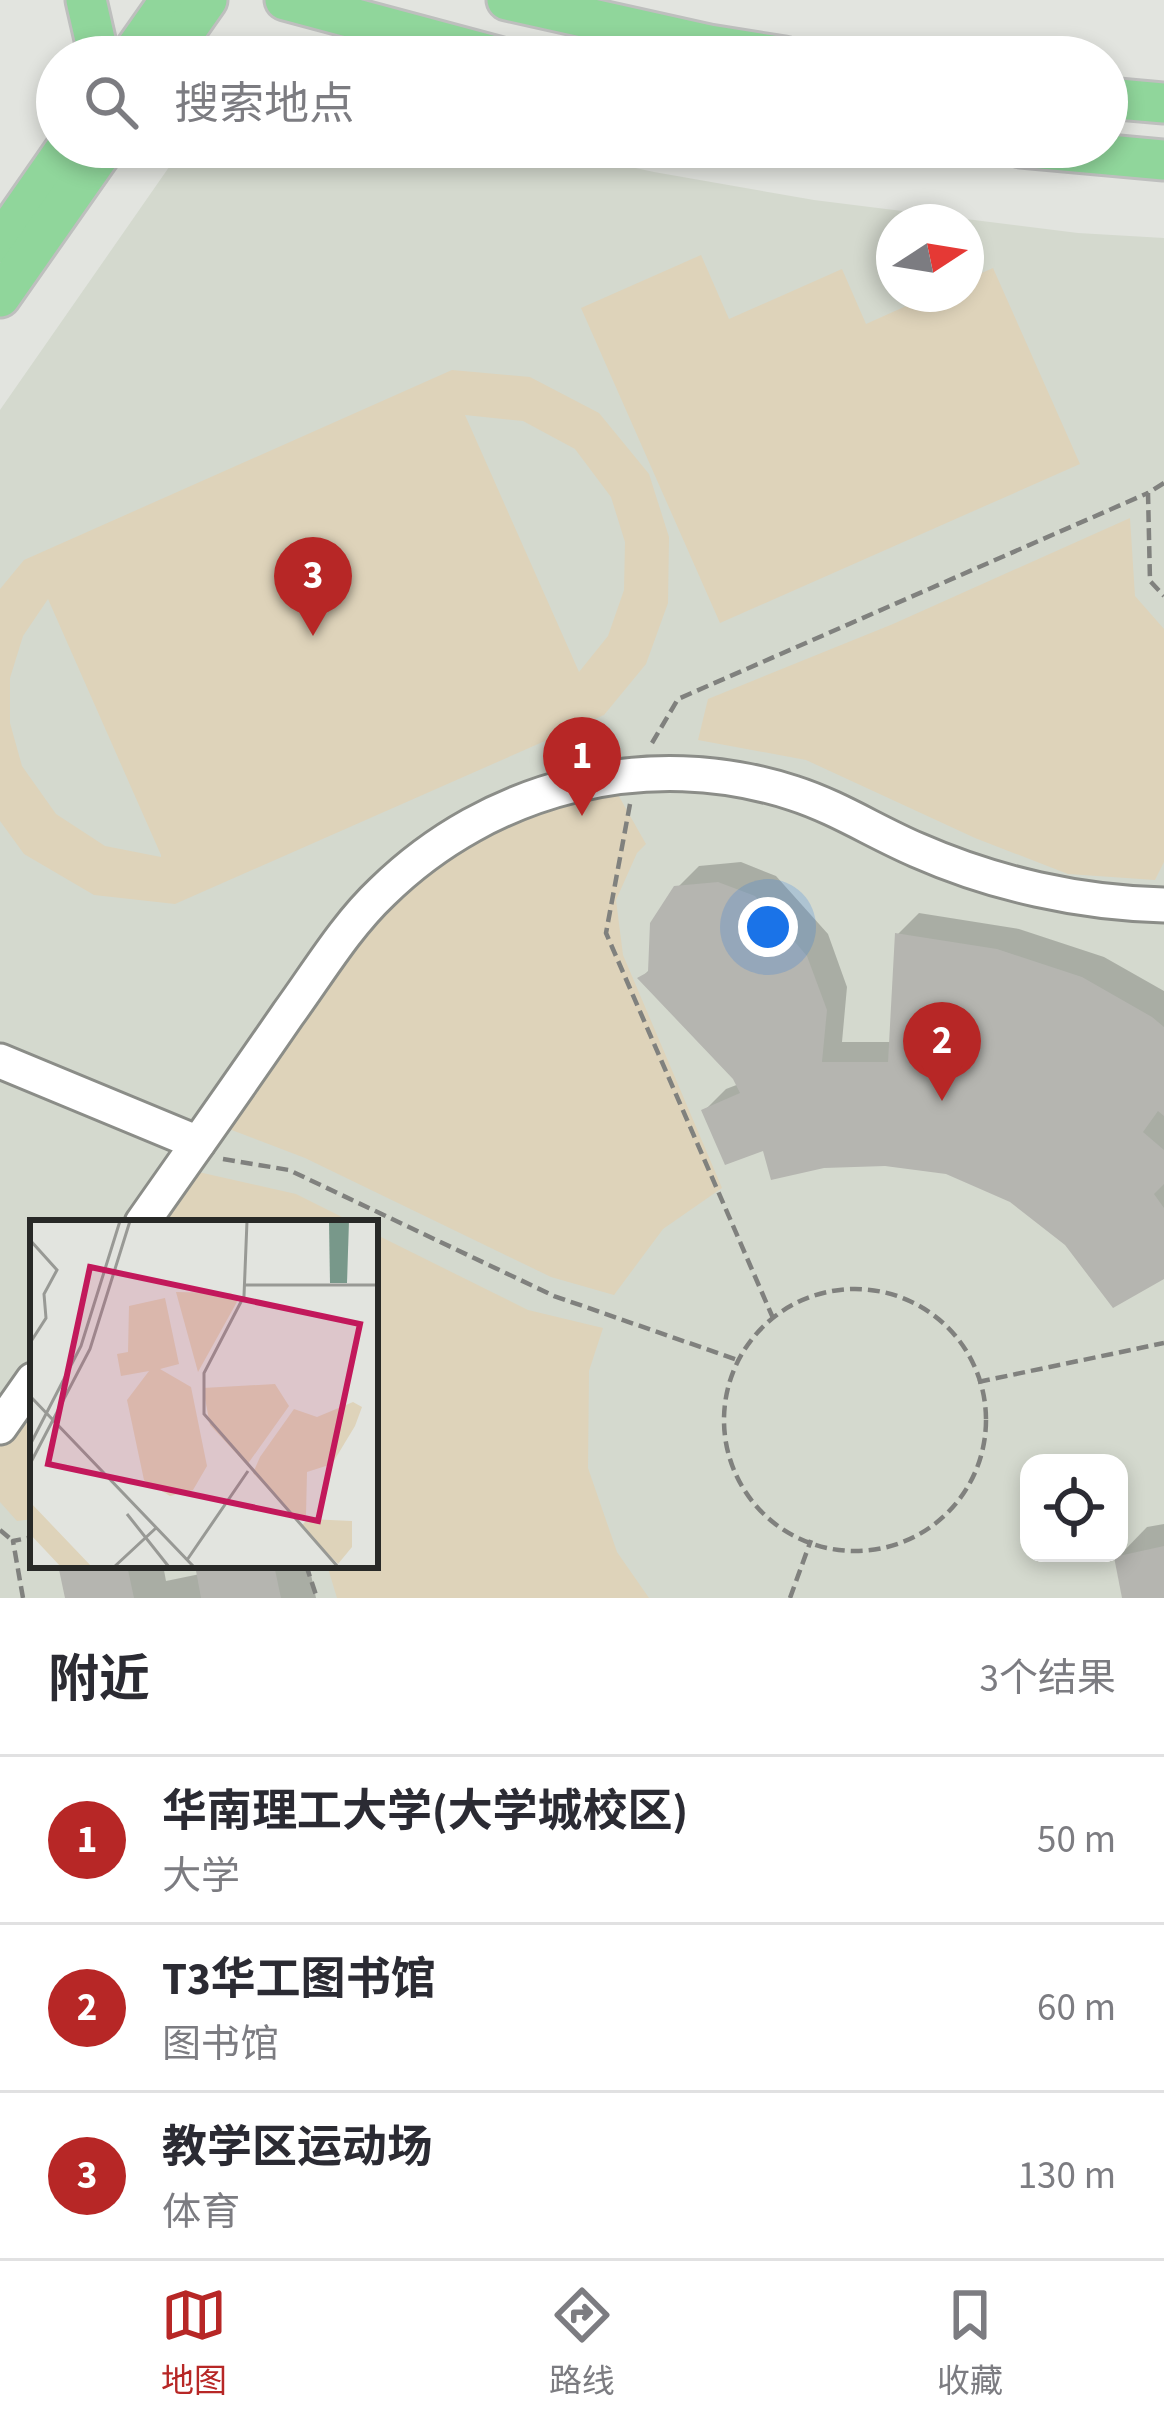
<!DOCTYPE html>
<html lang="zh">
<head>
<meta charset="utf-8">
<style>
  :root { --surface:#fff; --page:#f7f7f7; --text:#2b2b33; --muted:#7c7c81; --line:#e1e1e2; --accent:#b72726 }
  body { margin:0; font-family:"Source Sans 3","Noto Sans SC",sans-serif; background:var(--page); color:var(--text) }
  .controls { position:absolute; right:36px; bottom:36px; display:grid; overflow:hidden; border-radius:24px; box-shadow:0 6px 18px #0003 }
  .controls button { width:108px; height:108px; display:grid; place-items:center; padding:0; border:0; border-bottom:3px solid var(--line); background:var(--surface); color:var(--text); font:60px sans-serif }
  .compass { position:absolute; left:876px; top:204px; width:108px; height:108px; border-radius:50%; background:var(--surface); box-shadow:0 6px 18px #0003; rotate:78deg }
  .you { position:absolute; left:768px; top:927px; width:42px; height:42px; margin:-30px; border:9px solid #fff; border-radius:50%; background:#1a73e8; box-shadow:0 0 0 18px #1a73e833 }
  .badge { display:grid; place-items:center; width:78px; height:78px; border-radius:50%; background:var(--accent); color:#fff; font-size:39px; font-weight:700 }
  .pin { position:absolute; translate:-50% -99px; filter:drop-shadow(0 3px 6px #0008) }
  .pin::after { content:''; position:absolute; top:63px; width:42px; height:36px; background:inherit; clip-path:polygon(0 0,100% 0,50% 100%) }
  .list { margin:0; padding:0; list-style:none }
  h2 { display:flex; justify-content:space-between; align-items:center; height:156px; margin:0; padding:0 48px; font-size:51px }
  h2 small { font-size:39px; font-weight:400; color:var(--muted) }
  .list li { display:grid; grid-template-columns:78px 1fr auto; gap:36px; align-items:center; box-sizing:border-box; height:168px; padding:0 48px; border-top:3px solid var(--line) }
  .list b { display:block; font-size:45px; white-space:nowrap }
  .list p { margin:0; font-size:39px; white-space:nowrap; color:var(--muted) }
  .list em { font-size:39px; font-style:normal; color:var(--muted) }
  .icon { flex:none; width:66px; height:66px; fill:none; stroke:currentColor; stroke-width:2; stroke-linecap:round; stroke-linejoin:round }
  .map { position:relative; flex:none; width:1164px; height:1598px; overflow:hidden }
  .search { position:absolute; background:var(--surface); box-shadow:0 6px 18px #0003; left:36px; right:36px; top:36px; height:132px; display:flex; align-items:center; gap:30px; box-sizing:border-box; padding:0 42px; border-radius:66px; color:var(--muted); font-size:45px }
  .sheet { height:660px; background:var(--surface) }
  nav { display:flex; justify-content:space-around; align-items:center; box-sizing:border-box; height:168px; border-top:3px solid var(--line); background:var(--surface); font-size:33px; color:var(--muted) }
  nav a { display:grid; justify-items:center; gap:6px }
  nav .on { color:var(--accent) }
  .map>svg:first-child { display:block }
  .built { fill:#d4d9ce; fill-rule:evenodd }
  .green { fill:#ded3ba; fill-rule:evenodd }
  .shadow { fill:#0003 }
  .building { fill:#b5b5b0 }
  .lines { fill:none; stroke-linecap:round; stroke-linejoin:round }
  .minor-casing { stroke:#8b8d88; stroke-width:39 }
  .major-casing { stroke:#bebfbe; stroke-width:45 }
  .path { stroke:#80817e; stroke-width:4.5; stroke-dasharray:12 6; stroke-linecap:butt }
  .minor { stroke:#fff; stroke-width:33 }
  .major { stroke:#90d69b; stroke-width:39 }
  .inset-road { fill:none; stroke:#989995; stroke-width:3 }
  .view { fill:#c2185b; fill-opacity:0.15; stroke:#c2185b; stroke-width:6 }
  .inset-edge { fill:none; stroke:#282927; stroke-width:6 }
</style>
</head>
<body>
<div class="map">
<svg width="1164" height="1598" viewBox="0 0 1164 1598">
  <rect width="100%" height="100%" fill="#e2e4df"/>
  <!-- built -->
  <path class="built" d="M183,147H538L654,172L814,200L1078,233L1164,238V1598H0V410ZM894,222H966V294H894ZM33,1223H375V1565H33ZM1029,1463H1119V1553H1029Z"/>
  <!-- green -->
  <g class="green">
    <polygon points="701,255 729,319 842,269 866,324 933,294 966,294 966,280 993,268 1080,464 720,623 581,308"/>
    <path d="M452,370L530,377L599,413L649,474L669,537L668,603L646,664L604,715L175,904L94,895L24,854L0,821V589L24,560ZM465,415L523,421L575,449L611,497L625,542L624,590L608,636L579,672ZM48,599L161,855V857L105,846L56,814L22,766L10,723V678L23,636Z"/>
    <polygon points="1130,518 1135,596 1164,629 1164,862 1155,880 1068,874 975,838 806,760 698,740 708,699 893,624"/>
    <polygon points="612,784 646,844 637,853 616,900 623,955 722,1188 663,1229 614,1295 551,1277 305,1158 229,1129 284,1039 414,870 515,805"/>
    <polygon points="194,1171 296,1194 354,1223 157,1223"/>
    <polygon points="375,1234 528,1310 603,1328 589,1371 588,1468 617,1552 649,1598 337,1598 327,1565 375,1565"/>
    <polygon points="33,1396 33,1519 17,1521 0,1502 0,1444"/>
  </g>
  <!-- shadow -->
  <g class="shadow">
    <polygon points="741,862 776,876 828,934 847,987 842,1042 892,1042 898,934 919,913 1019,929 1104,957 1164,991 1164,1275 1067,1243 1011,1199 947,1171 765,1147 705,1110 726,1089 739,1084 641,978 651,968 677,888 699,866"/>
    <polygon points="1164,1524 1164,1598 1125,1598 1117,1558 1147,1527"/>
    <polygon points="63,1565 163,1565 166,1581 200,1574 198,1565 309,1565 316,1598 68,1598"/>
  </g>
  <!-- building -->
  <g class="building">
    <polygon points="718,882 755,896 807,956 827,1010 822,1062 888,1062 895,933 997,949 1082,977 1152,1017 1164,1027 1164,1116 1158,1111 1143,1132 1164,1150 1164,1184 1154,1194 1164,1208 1164,1279 1113,1308 1065,1245 1010,1202 946,1174 885,1166 824,1168 771,1180 763,1151 725,1165 701,1110 740,1093 733,1079 637,978 648,972 650,923 674,886"/>
    <polygon points="1164,1546 1164,1598 1122,1598 1114,1557"/>
    <polygon points="58,1565 127,1565 134,1598 65,1598"/>
    <polygon points="195,1565 274,1565 281,1598 201,1598"/>
  </g>
  <g class="lines">
    <defs>
      <g id="minor">
        <polyline points="0,1061 198,1143"/>
        <path d="M142,1223C191,1153 240,1084 288,1014C318,973 345,927 382,892C490,786 648,746 793,793C837,807 875,832 917,850C994,884 1080,903 1164,905"/>
        <polyline points="0,1427 33,1380"/>
      </g>
      <g id="major">
        <polyline points="86,0 99,57"/>
        <polyline points="285,0 498,57"/>
        <polyline points="507,0 709,45 784,57"/>
        <polyline points="130,57 170,0"/>
        <polyline points="167,57 207,0"/>
        <polyline points="1107,98 1164,103"/>
        <polyline points="1021,147 1164,160"/>
        <polyline points="0,243 67,147"/>
        <polyline points="0,297 105,147"/>
      </g>
    </defs>
    <!-- minor casing -->
    <use href="#minor" class="minor-casing"/>
    <!-- major casing -->
    <use href="#major" class="major-casing"/>
    <!-- path -->
    <g class="path">
      <polyline points="1164,483 1148,493 1150,581 1164,596"/>
      <polyline points="652,743 678,699 1148,493"/>
      <polyline points="630,804 606,933 773,1318"/>
      <polyline points="223,1159 289,1170 554,1296 735,1359"/>
      <circle cx="855" cy="1420" r="131"/>
      <polyline points="978,1382 1164,1343"/>
      <polyline points="0,1530 13,1541"/>
      <polyline points="306,1565 317,1598"/>
      <polyline points="23,1598 13,1541 33,1537"/>
      <polyline points="790,1598 811,1540"/>
    </g>
    <!-- minor -->
    <use href="#minor" class="minor"/>
    <!-- major -->
    <use href="#major" class="major"/>
  </g>
  <!-- overview -->
  <g transform="translate(30 1220)">
    <rect width="348" height="348" fill="#e2e4df"/>
    <path d="M146,72L201,73L208,80L168,152ZM135,78L149,144L130,149L161,167L177,246L163,270L140,276L114,260L97,180L119,151L91,156L87,134L98,132L99,86ZM245,164L259,186L217,245L180,205L173,168ZM323,182L332,187L325,206L302,244L277,252L276,295L267,300L223,253L230,237L264,189L287,197ZM0,282L62,347H31L0,314ZM278,299L322,301V327L308,344L271,306Z" fill="#ded3ba"/>
    <path d="M299,1H319L317,63H300Z" fill="#78988a"/>
    <path class="inset-road" d="M217,1L214,76L174,153V194L308,347M0,20L27,50L14,74L16,98L0,123M215,65H348M0,176L164,347M0,225L51,126L90,1M0,244L60,129L100,1M97,294L139,347M157,340L218,251M84,347L126,308"/>
    <path class="view" d="M60,47L330,104L288,301L18,244Z"/>
    <rect width="348" height="348" class="inset-edge"/>
  </g>
</svg>
<div class="controls">
<button><svg class="icon" aria-label="locate" viewBox="0 0 24 24"><circle cx="12" cy="12" r="6"/><path d="M12 2v4M12 18v4M2 12h4M18 12h4"/></svg></button>
</div>
<svg class="compass" viewBox="-18 -18 36 36"><path d="M0-13l5 13h-10z" fill="#e53935"/><path d="M0 13l5-13h-10z" fill="#7c7c81"/></svg>
<div class="you"></div>
<div class="pin badge" style="left:582px;top:816px">1</div>
<div class="pin badge" style="left:942px;top:1101px">2</div>
<div class="pin badge" style="left:313px;top:636px">3</div>
<div class="search"><svg class="icon" aria-label="search" viewBox="0 0 24 24"><circle cx="10" cy="10" r="6"/><path d="M15 15l6 6"/></svg>搜索地点</div>
</div>
<section class="sheet">
<h2>附近<small>3个结果</small></h2>
<ul class="list">
<li><span class="badge">1</span><div><b>华南理工大学(大学城校区)</b><p>大学</p></div><em>50 m</em></li>
<li><span class="badge">2</span><div><b>T3华工图书馆</b><p>图书馆</p></div><em>60 m</em></li>
<li><span class="badge">3</span><div><b>教学区运动场</b><p>体育</p></div><em>130 m</em></li>
</ul>
</section>
<nav>
<a class="on"><svg class="icon" aria-label="map" viewBox="0 0 24 24"><path d="M3 6l6-2 6 2 6-2v14l-6 2-6-2-6 2zM9 4v14M15 6v14"/></svg>地图</a>
<a><svg class="icon" aria-label="directions" viewBox="0 0 24 24"><path d="M12 3l9 9-9 9-9-9zM9 14v-3h6M13 9l2 2-2 2"/></svg>路线</a>
<a><svg class="icon" aria-label="saved" viewBox="0 0 24 24"><path d="M7 4h10v16l-5-4-5 4z"/></svg>收藏</a>
</nav>
</body>
</html>
